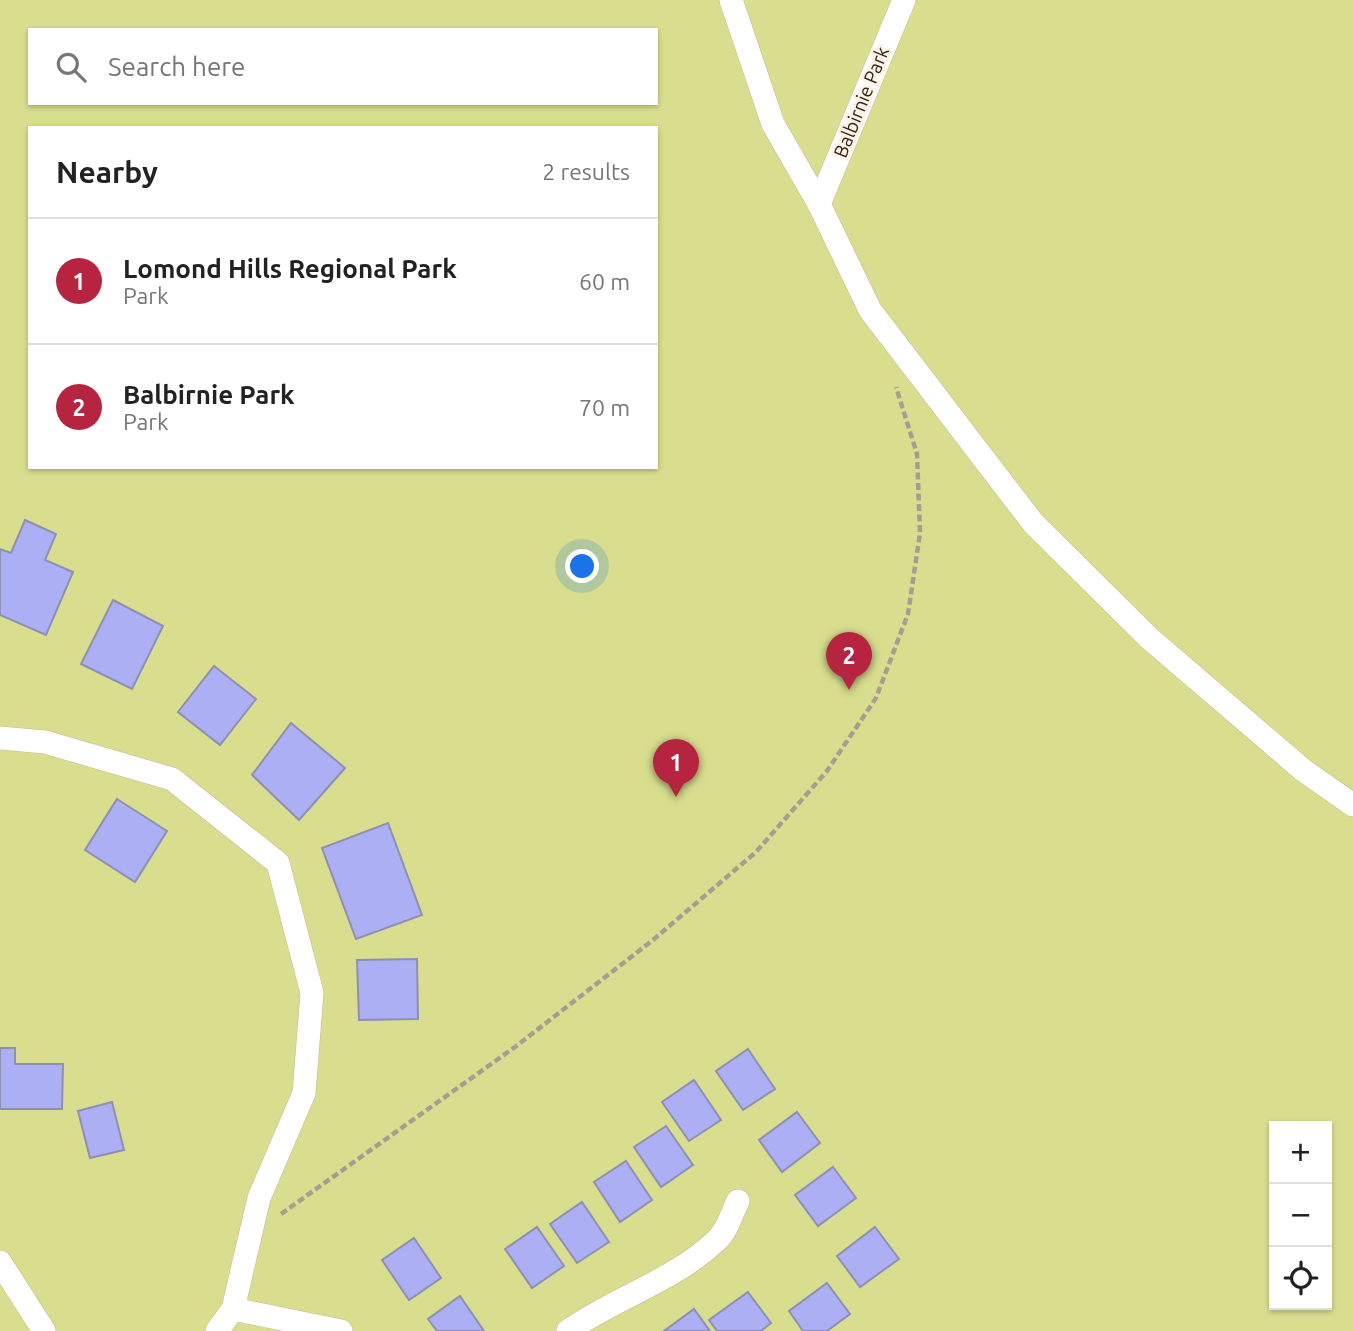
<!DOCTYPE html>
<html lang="en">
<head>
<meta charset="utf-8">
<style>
  :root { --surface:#fff; --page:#f6f6f6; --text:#222; --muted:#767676; --line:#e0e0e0; --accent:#b6243f }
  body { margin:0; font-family:Ubuntu,sans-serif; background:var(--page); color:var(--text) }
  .controls { position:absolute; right:21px; bottom:21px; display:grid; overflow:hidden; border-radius:0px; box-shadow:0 2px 5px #0004 }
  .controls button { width:63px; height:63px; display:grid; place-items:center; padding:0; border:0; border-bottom:2px solid var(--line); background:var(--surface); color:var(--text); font:35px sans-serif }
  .you { position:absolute; left:583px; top:567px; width:24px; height:24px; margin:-18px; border:5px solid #fff; border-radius:50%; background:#1a73e8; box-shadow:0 0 0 10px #1a73e833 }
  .badge { display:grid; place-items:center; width:46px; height:46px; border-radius:50%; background:var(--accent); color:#fff; font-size:23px; font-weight:700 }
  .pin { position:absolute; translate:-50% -58px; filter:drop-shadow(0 2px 4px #0008) }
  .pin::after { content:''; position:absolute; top:37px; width:24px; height:21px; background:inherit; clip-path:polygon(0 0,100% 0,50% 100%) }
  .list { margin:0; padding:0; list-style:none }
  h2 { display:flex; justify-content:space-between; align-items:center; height:91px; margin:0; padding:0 28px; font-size:30px }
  h2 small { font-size:23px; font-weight:400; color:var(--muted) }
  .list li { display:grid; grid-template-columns:46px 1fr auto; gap:21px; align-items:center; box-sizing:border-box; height:126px; padding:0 28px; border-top:2px solid var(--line) }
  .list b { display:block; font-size:26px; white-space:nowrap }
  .list p { margin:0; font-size:23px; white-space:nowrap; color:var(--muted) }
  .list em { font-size:23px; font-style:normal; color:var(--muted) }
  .icon { flex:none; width:38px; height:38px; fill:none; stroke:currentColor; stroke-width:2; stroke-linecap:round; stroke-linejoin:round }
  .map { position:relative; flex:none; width:1353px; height:1331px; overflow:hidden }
  .search { position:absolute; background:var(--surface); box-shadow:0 2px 5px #0004; left:28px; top:28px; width:630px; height:77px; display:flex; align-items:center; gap:18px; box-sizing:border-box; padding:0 24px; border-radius:0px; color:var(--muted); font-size:26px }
  .panel { position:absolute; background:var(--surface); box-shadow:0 2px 5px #0004; left:28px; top:126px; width:630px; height:343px; border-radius:0px }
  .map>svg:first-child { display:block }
  .green { fill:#d8de8e; fill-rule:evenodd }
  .building { fill:#acaff3; stroke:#8d90b1; stroke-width:2 }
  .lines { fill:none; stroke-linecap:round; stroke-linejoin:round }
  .street-casing { stroke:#d0b298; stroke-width:24 }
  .path { stroke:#a99d92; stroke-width:4.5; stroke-dasharray:7 3.5; stroke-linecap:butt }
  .street { stroke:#fff; stroke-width:23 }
  .labels { text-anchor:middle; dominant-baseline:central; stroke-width:6; stroke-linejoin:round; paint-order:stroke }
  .street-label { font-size:19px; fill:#2f241a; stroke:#fef1e6 }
</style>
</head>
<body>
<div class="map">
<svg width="1353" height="1331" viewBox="0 0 1353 1331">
  <rect width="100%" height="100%" fill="#fef1e6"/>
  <!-- green -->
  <path class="green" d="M0,0H1353V1331H0ZM30,30H656V103H30ZM30,128H656V467H30ZM1274,1126H1327V1305H1274Z"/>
  <!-- building -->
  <g class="building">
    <polygon points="25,520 56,534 45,560 73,572 46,635 0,615 0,549 11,553"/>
    <polygon points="113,600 163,626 132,689 81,664"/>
    <polygon points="214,666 256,699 220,745 178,712"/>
    <polygon points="291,723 345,768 299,820 252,775"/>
    <polygon points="117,799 167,831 135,882 85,850"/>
    <polygon points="388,823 422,915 356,939 322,848"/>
    <polygon points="417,959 418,1019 359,1020 357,960"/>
    <polygon points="0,1048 15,1048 15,1064 63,1064 62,1109 0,1109"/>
    <polygon points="748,1049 775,1089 743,1110 716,1071"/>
    <polygon points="694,1080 721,1120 689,1141 662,1102"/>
    <polygon points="112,1102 124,1150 90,1158 78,1111"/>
    <polygon points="797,1112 820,1143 782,1172 759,1140"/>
    <polygon points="666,1126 693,1165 661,1187 634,1147"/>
    <polygon points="626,1161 652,1200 620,1222 594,1182"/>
    <polygon points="833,1167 856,1198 818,1226 795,1195"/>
    <polygon points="582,1202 609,1242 577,1263 550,1224"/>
    <polygon points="537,1227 564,1266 532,1288 505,1249"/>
    <polygon points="875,1227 899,1259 860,1287 837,1256"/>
    <polygon points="414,1238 441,1278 409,1300 382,1260"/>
    <polygon points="827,1283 850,1314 827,1331 803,1331 789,1311"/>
    <polygon points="748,1292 771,1323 761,1331 717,1331 709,1320"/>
    <polygon points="460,1296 484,1331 437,1331 428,1319"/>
    <polygon points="694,1309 710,1331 664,1331"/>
  </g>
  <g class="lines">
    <defs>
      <g id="street">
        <polyline points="731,0 773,124 819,204 870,310 1033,523 1149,638 1303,770 1353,805"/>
        <polyline points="819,204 904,0"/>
        <polyline points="0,738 45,742 172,779 278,863 312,993 304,1093 259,1198 233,1309 217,1331"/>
        <polyline points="0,1262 44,1331"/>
        <polyline points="233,1309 341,1331"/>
        <path d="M568,1331C616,1297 674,1281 717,1240C727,1231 732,1213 738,1201"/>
      </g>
    </defs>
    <!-- street casing -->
    <use href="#street" class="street-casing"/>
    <!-- path -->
    <polyline class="path" points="281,1214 515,1047 653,940 756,852 827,771 876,698 908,614 920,533 917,454 896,387"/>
    <!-- street -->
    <use href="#street" class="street"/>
  </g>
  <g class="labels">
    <!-- street labels -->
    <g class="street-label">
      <text transform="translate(861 102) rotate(-68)">Balbirnie Park</text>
    </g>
  </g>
</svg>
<div class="controls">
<button>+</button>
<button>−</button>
<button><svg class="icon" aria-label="locate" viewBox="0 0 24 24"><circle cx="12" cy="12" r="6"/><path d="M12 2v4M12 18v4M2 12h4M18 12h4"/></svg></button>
</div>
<div class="you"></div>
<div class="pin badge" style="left:676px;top:797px">1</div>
<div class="pin badge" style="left:849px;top:690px">2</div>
<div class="search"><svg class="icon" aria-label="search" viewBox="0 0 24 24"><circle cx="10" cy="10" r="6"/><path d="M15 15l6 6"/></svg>Search here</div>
<section class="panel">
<h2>Nearby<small>2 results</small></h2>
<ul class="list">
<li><span class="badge">1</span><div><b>Lomond Hills Regional Park</b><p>Park</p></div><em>60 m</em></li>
<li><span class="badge">2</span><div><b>Balbirnie Park</b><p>Park</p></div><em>70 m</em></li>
</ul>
</section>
</div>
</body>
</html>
